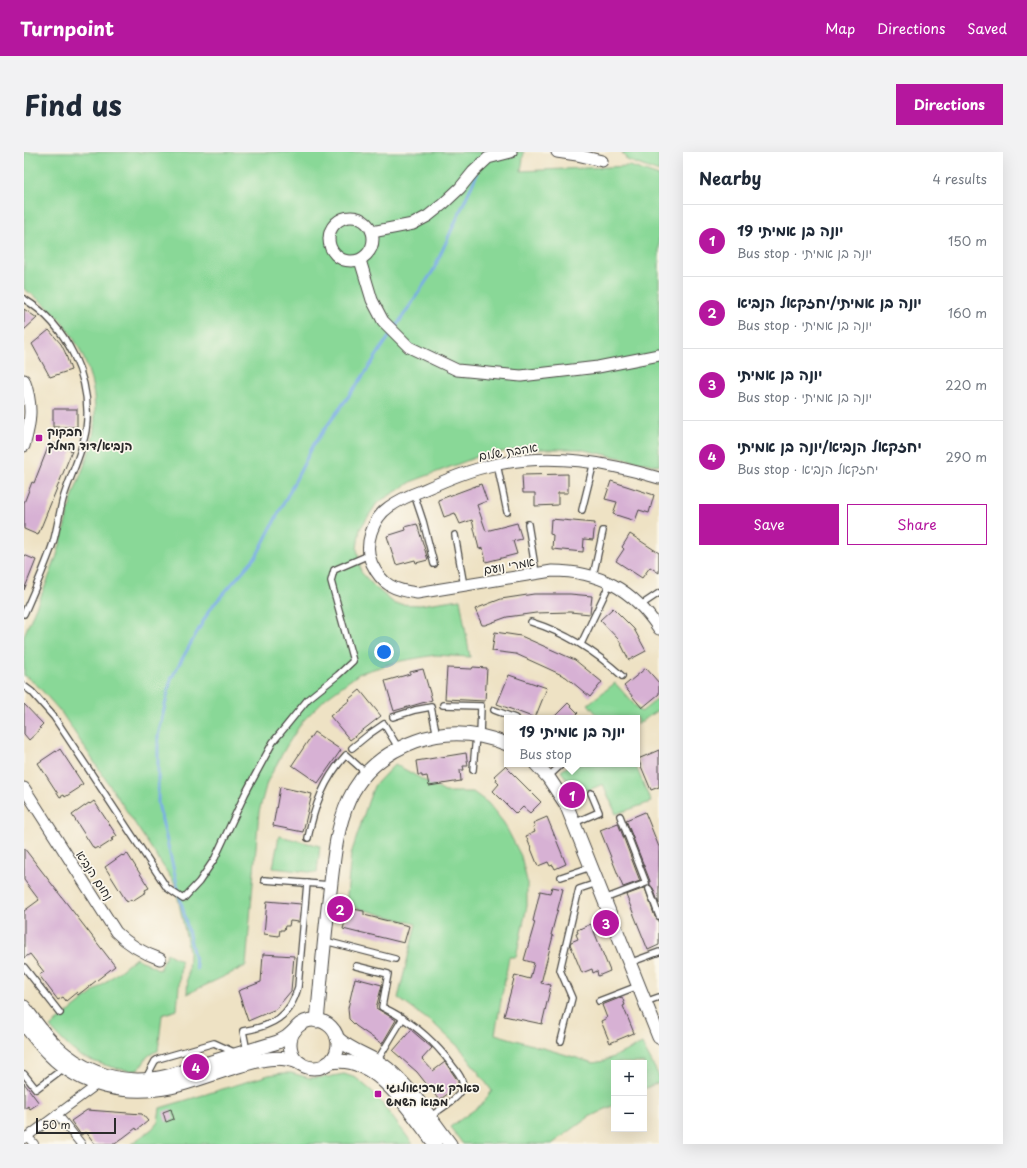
<!DOCTYPE html>
<html lang="en">
<head>
<meta charset="utf-8">
<style>
  :root { --surface:#fff; --page:#f2f2f3; --text:#1f2937; --muted:#747a83; --line:#e0e1e3; --accent:#b5179e }
  body { margin:0; font-family:"Playpen Sans","Playpen Sans Hebrew",sans-serif; background:var(--page); color:var(--text) }
  .controls { position:absolute; right:12px; bottom:12px; display:grid; overflow:hidden; border-radius:0px; box-shadow:0 4px 16px #0002 }
  .controls button { width:36px; height:36px; display:grid; place-items:center; padding:0; border:0; border-bottom:1px solid var(--line); background:var(--surface); color:var(--text); font:20px sans-serif }
  .scale { position:absolute; left:12px; bottom:10px; width:80px; box-sizing:border-box; padding-left:4px; border:2px solid #2b2b2b; border-top:0; font-size:11px; line-height:14px; white-space:nowrap; color:#2b2b2b; -webkit-text-stroke:3px #fbf7ec; paint-order:stroke }
  .you { position:absolute; left:360px; top:500px; width:14px; height:14px; margin:-10px; border:3px solid #fff; border-radius:50%; background:#1a73e8; box-shadow:0 0 0 6px #1a73e833 }
  .badge { display:grid; place-items:center; width:26px; height:26px; border-radius:50%; background:var(--accent); color:#fff; font-size:13px; font-weight:700 }
  .pin { position:absolute; translate:-50% -50%; border:2px solid #fff; box-shadow:0 1px 4px #0006 }
  .popup { position:absolute; left:480px; top:563px; width:136px; height:52px; box-sizing:border-box; display:grid; place-content:center; border-radius:0px; background:var(--surface); filter:drop-shadow(0 1px 3px #0005); font-size:13px; white-space:nowrap; color:var(--muted) }
  .popup b { font-size:15px; color:var(--text) }
  .popup::after { content:''; position:absolute; left:50%; top:100%; margin-left:-8px; border:8px solid transparent; border-top-color:var(--surface) }
  .list { margin:0; padding:0; list-style:none }
  h2 { display:flex; justify-content:space-between; align-items:center; height:52px; margin:0; padding:0 16px; font-size:17px }
  h2 small { font-size:13px; font-weight:400; color:var(--muted) }
  .list li { display:grid; grid-template-columns:26px 1fr auto; gap:12px; align-items:center; box-sizing:border-box; height:72px; padding:0 16px; border-top:1px solid var(--line) }
  .list b { display:block; font-size:15px; white-space:nowrap }
  .list p { margin:0; font-size:13px; white-space:nowrap; color:var(--muted) }
  .list em { font-size:13px; font-style:normal; color:var(--muted) }
  .actions { display:flex; gap:8px; padding:12px 16px }
  .actions a { flex:1; padding:9px 0; border:1px solid var(--accent); border-radius:0px; text-align:center; font-size:14px; color:var(--accent) }
  .actions .main { background:var(--accent); color:#fff }
  .map { position:relative; flex:none; width:635px; height:992px; overflow:hidden; border-radius:0px }
  header { display:flex; align-items:center; gap:24px; box-sizing:border-box; height:56px; padding:0 20px; background:var(--accent); color:#fff }
  header strong { font-size:19px }
  nav { display:flex; gap:22px; margin-inline-start:auto; font-size:14px }
  .intro { display:flex; align-items:center; justify-content:space-between; box-sizing:border-box; height:96px; padding:0 24px }
  h1 { margin:0; font-size:28px }
  .button { padding:10px 18px; border-radius:0px; background:var(--accent); color:#fff; font-size:14px; font-weight:700 }
  main { display:flex; gap:24px; padding:0 24px }
  aside { flex:1; background:var(--surface); border-radius:0px; box-shadow:0 4px 16px #0002 }
  .map>svg:first-child { display:block }
  .green { fill:#89d897; stroke:#5a8261 }
  .lines { fill:none; stroke-linecap:round; stroke-linejoin:round }
  .stream { stroke:#79ade6; stroke-width:3 }
  .building { fill:#d7b1d4 }
  .service-casing { stroke:#484642; stroke-width:8 }
  .pedestrian-casing { stroke:#484642; stroke-width:10 }
  .minor-casing { stroke:#484642; stroke-width:13 }
  .tertiary-casing { stroke:#484642; stroke-width:15 }
  .service { stroke:#fff; stroke-width:5.5 }
  .pedestrian { stroke:#fff; stroke-width:8 }
  .minor { stroke:#fff; stroke-width:11 }
  .tertiary { stroke:#fff; stroke-width:13 }
  .poi-dot { fill:#b5179e; stroke:#fbf7ec; stroke-width:1.5 }
  .labels { text-anchor:middle; dominant-baseline:central; stroke-width:3.5; stroke-linejoin:round; paint-order:stroke }
  .poi-label { font-size:12px; font-weight:bold; fill:#2b2b2b; stroke:#fbf7ec; text-anchor:start }
  .street-label { font-size:12px; fill:#2b2b2b; stroke:#fbf7ec }
</style>
</head>
<body>
<header>
<strong>Turnpoint</strong>
<nav><a>Map</a><a>Directions</a><a>Saved</a></nav>
</header>
<div class="intro"><h1>Find us</h1><a class="button">Directions</a></div>
<main>
<div class="map">
<svg width="635" height="992" viewBox="0 0 635 992">
  <rect width="100%" height="100%" fill="#fbf7ec"/>
  <filter id="ink" filterUnits="userSpaceOnUse"><feTurbulence type="fractalNoise" baseFrequency=".025" numOctaves="2"/><feDisplacementMap in="SourceGraphic" scale="8" xChannelSelector="R" yChannelSelector="G"/><feConvolveMatrix kernelMatrix="1 2 1 2 8 2 1 2 1" color-interpolation-filters="sRGB"/></filter>
  <filter id="wash" filterUnits="userSpaceOnUse"><feTurbulence type="fractalNoise" baseFrequency=".012" numOctaves="4" result="noise"/><feDisplacementMap in="SourceGraphic" scale="16" xChannelSelector="R" yChannelSelector="G"/><feGaussianBlur stdDeviation="0.9" result="paint"/><feColorMatrix in="noise" values="0 0 0 0 0 0 0 0 0 0 0 0 0 0 0 0 0 1.4 0 .05"/><feComposite in="paint" operator="in"/></filter>
  <g filter="url(#wash)">
    <rect width="100%" height="100%" fill="#eee2c4"/>
    <!-- green -->
    <g class="green">
      <path d="M0,0H500L497,19L606,14L635,24V314L555,297H498L458,303L389,329L353,351L336,377L333,396L337,420L351,435L371,452L396,453L436,447L446,505L411,503L377,509L336,521L303,545L278,570L262,595L243,630L235,660L222,814L163,842L165,799L151,732L37,560L14,534L0,523C0,512 0,494 0,484C2,477 6,471 8,464C15,448 23,431 29,414C38,392 41,369 48,347C55,324 67,302 70,278C77,221 48,167 0,137Z"/>
      <polygon points="598,0 635,0 635,20 603,8"/>
      <polygon points="591,531 617,560 635,546 635,557 613,573 613,566 576,566 564,552"/>
      <polygon points="371,612 421,640 449,640 464,651 480,671 497,704 503,729 503,754 492,805 485,805 471,882 570,911 580,909 618,892 635,924 635,930 620,937 620,911 590,911 590,953 565,965 528,992 439,992 426,975 457,953 468,939 437,897 411,873 374,846 392,772 322,753 327,702 344,650 350,634"/>
      <polygon points="547,612 611,612 627,650 592,662 579,632 553,643 537,619"/>
      <polygon points="255,684 296,694 293,721 249,716"/>
      <path d="M143,801L157,809L153,858L138,863L134,899C130,900 126,902 123,905C119,910 119,916 111,918C102,921 63,908 55,903C44,895 35,885 26,875L112,806L136,818Z"/>
      <polygon points="258,921 267,921 286,926 304,925 320,922 332,926 349,940 389,992 107,992 128,977 134,970 136,956 245,923"/>
    </g>
    <g class="lines">
      <!-- stream -->
      <polyline class="stream" points="173,817 134,651 134,584 147,527 186,457 233,403 290,292 337,227 409,119 453,22"/>
    </g>
    <g id="blocks">
      <!-- building -->
      <g class="building">
        <polygon points="0,157 13,166 0,178"/>
        <polygon points="25,178 37,192 41,200 47,218 26,225 8,192"/>
        <rect x="29" y="257" width="24" height="18"/>
        <polygon points="29,291 48,299 14,383 0,377 0,351 8,330 10,331 25,293 29,295"/>
        <polygon points="544,322 544,341 534,341 534,353 511,354 511,341 499,341 498,323"/>
        <polygon points="587,329 630,343 625,361 615,358 611,369 589,362 593,350 581,347"/>
        <polygon points="457,332 463,349 453,353 462,379 493,371 498,387 489,389 493,402 462,410 459,396 455,397 448,368 436,372 431,361 420,365 414,348"/>
        <polygon points="527,367 571,371 569,388 560,387 559,400 528,397 529,383 526,382"/>
        <polygon points="393,372 404,408 392,411 391,408 372,413 363,384 382,378 381,375"/>
        <polygon points="606,382 635,401 635,421 626,415 618,426 592,409 600,397 598,395"/>
        <polygon points="0,403 12,408 0,438"/>
        <polygon points="510,442 546,442 568,444 566,462 546,460 512,461 483,465 461,473 458,473 451,457 477,447"/>
        <polygon points="589,456 610,477 622,499 605,508 595,488 576,468"/>
        <polygon points="471,480 497,484 551,508 578,530 566,545 542,525 525,517 492,502 468,499"/>
        <polygon points="449,515 463,516 461,549 421,547 423,516 448,517"/>
        <polygon points="622,516 635,531 635,542 618,556 600,534"/>
        <polygon points="399,517 408,548 370,559 361,529 386,522 386,520"/>
        <polygon points="485,523 523,536 511,566 473,552"/>
        <polygon points="336,538 357,564 326,588 306,564 326,548 325,547"/>
        <polygon points="544,551 554,561 549,566 529,566"/>
        <polygon points="0,552 19,572 15,576 17,577 5,588 0,582"/>
        <polygon points="290,580 317,598 294,631 268,613"/>
        <polygon points="36,597 59,632 54,635 55,636 41,645 40,643 36,645 14,611 32,599 32,600"/>
        <polygon points="635,598 635,635 627,638 614,607"/>
        <polygon points="442,601 444,614 439,614 440,618 436,618 437,629 405,634 403,624 398,625 398,623 394,623 392,609"/>
        <polygon points="481,614 517,650 506,661 499,655 492,662 469,639 475,632 472,629 473,627 470,624"/>
        <polygon points="256,635 288,642 279,680 249,674"/>
        <polygon points="70,649 93,684 87,687 89,688 75,697 74,695 70,697 48,663 65,651 66,652"/>
        <polygon points="621,660 635,695 635,752 629,736 626,733 626,729 602,668"/>
        <polygon points="523,665 542,712 531,717 529,713 526,714 524,710 514,714 502,684 511,680 509,675 511,674 509,671"/>
        <polygon points="594,671 616,729 599,735 576,678"/>
        <polygon points="0,696 91,814 54,843 53,840 42,849 39,845 34,848 15,823 20,820 6,802 0,806 0,759 15,748 0,728"/>
        <polygon points="103,701 125,736 121,738 122,740 108,749 107,747 103,750 81,715 98,703 99,704"/>
        <polygon points="528,735 539,737 527,783 529,784 517,831 527,833 518,872 480,864 491,823 506,827 510,811 500,808 511,770 509,769 516,739 526,741"/>
        <polygon points="621,736 631,765 635,768 635,793 624,798 602,743"/>
        <polygon points="243,749 277,752 275,770 266,769 265,774 261,774 260,778 256,778 255,784 240,782"/>
        <polygon points="329,757 340,759 340,763 385,774 380,791 335,780 335,781 319,777 322,766 327,767"/>
        <polygon points="567,772 586,819 574,824 573,819 569,821 568,817 558,821 546,792 547,790 554,787 552,782 554,781 553,778"/>
        <polygon points="239,802 270,804 267,839 252,857 224,869 214,839 237,830"/>
        <polygon points="331,826 358,833 352,856 372,868 358,892 332,874 325,867 324,856"/>
        <polygon points="598,845 601,853 599,854 610,881 586,891 577,869 583,866 578,853"/>
        <polygon points="387,878 408,896 398,907 409,919 421,910 434,929 434,935 415,948 393,920 369,899"/>
        <polygon points="0,931 15,951 6,957 4,954 0,957"/>
        <polygon points="147,957 150,967 142,970 139,960"/>
        <polygon points="63,958 118,962 124,969 113,978 112,976 91,992 71,992 62,980 57,983 47,969"/>
      </g>
    </g>
  </g>
  <g filter="url(#ink)">
    <use href="#blocks" fill-opacity="0" stroke="#484642" stroke-width="1"/>
    <g class="lines">
      <defs>
        <g id="service">
          <path d="M0,147C43,173 69,227 62,278C58,302 46,324 39,347C35,362 33,377 29,391C21,415 10,439 0,462"/>
          <polyline points="473,312 483,360"/>
          <polyline points="390,342 399,369 410,412"/>
          <polyline points="558,358 570,310"/>
          <polyline points="504,372 512,421"/>
          <polyline points="431,383 440,434"/>
          <polyline points="569,424 579,379"/>
          <polyline points="617,453 635,441"/>
          <path d="M507,470C542,481 571,499 598,524"/>
          <polyline points="557,492 586,431"/>
          <polyline points="0,534 8,540 30,565 143,736 159,747 175,730 191,706 221,642 249,590 284,547 314,523 329,509 307,429 310,418 345,403"/>
          <polyline points="419,553 457,554 456,584"/>
          <polyline points="470,558 491,566"/>
          <polyline points="369,565 391,558 407,555 413,584"/>
          <polyline points="328,596 344,583 360,572 375,597"/>
          <polyline points="449,618 452,583"/>
          <polyline points="524,625 538,612"/>
          <polyline points="550,671 575,660 567,641"/>
          <path d="M284,686C290,655 300,627 322,603L342,621"/>
          <polyline points="537,725 567,715"/>
          <polyline points="240,728 307,733"/>
          <polyline points="625,737 635,764"/>
          <polyline points="580,747 622,731 596,664"/>
          <polyline points="301,789 371,807"/>
          <polyline points="605,811 635,800"/>
          <path d="M332,814L364,822L358,855C386,868 409,887 428,913C433,920 441,928 438,937C436,946 413,959 406,965"/>
          <polyline points="0,815 36,861"/>
          <polyline points="575,849 614,834"/>
          <polyline points="621,850 635,845"/>
          <polyline points="537,889 548,846 536,818 555,737 573,731"/>
          <path d="M223,899L219,879C249,874 266,865 274,835L283,731"/>
          <polyline points="353,909 379,866"/>
          <polyline points="0,922 12,937 40,916"/>
          <polyline points="122,926 131,909 134,907 190,891 212,901"/>
        </g>
        <g id="pedestrian">
          <polyline points="33,962 57,992"/>
          <polyline points="3,984 10,992"/>
          <polyline points="0,987 74,932"/>
        </g>
        <g id="minor">
          <polyline points="533,0 553,3 578,9"/>
          <circle cx="327" cy="87" r="22"/>
          <polyline points="348,80 389,72 404,64 419,52 436,36 449,20 464,6 487,0"/>
          <polyline points="336,108 348,148 359,169 385,195 433,218 497,224 574,215 635,203"/>
          <path d="M0,228C9,252 7,270 0,294"/>
          <path d="M635,326C582,310 529,301 474,312C447,317 422,328 397,339C386,343 375,348 365,355C349,366 339,393 348,412C358,433 370,438 393,441L528,419C575,419 609,437 635,477"/>
          <path d="M0,636L92,780C105,793 119,801 136,807"/>
        </g>
        <g id="tertiary">
          <polyline points="512,612 524,625 542,652 635,885"/>
          <path d="M0,855C13,872 25,890 42,903C66,922 98,931 128,927C147,925 166,917 184,911C207,904 231,897 254,890L263,885L271,878"/>
          <circle cx="290" cy="892" r="24"/>
          <path d="M293,869C297,828 300,788 305,748C313,679 315,617 392,589C422,578 453,580 483,592"/>
          <path d="M0,872C8,882 16,893 25,902C57,935 103,944 147,935C168,930 188,922 208,916C232,909 252,901 276,911"/>
          <path d="M313,886C328,900 348,904 363,916C388,937 406,966 426,992"/>
          <path d="M304,911C350,898 388,962 411,992"/>
        </g>
      </defs>
      <!-- service casing -->
      <use href="#service" class="service-casing"/>
      <!-- pedestrian casing -->
      <use href="#pedestrian" class="pedestrian-casing"/>
      <!-- minor casing -->
      <use href="#minor" class="minor-casing"/>
      <!-- tertiary casing -->
      <use href="#tertiary" class="tertiary-casing"/>
      <!-- service -->
      <use href="#service" class="service"/>
      <!-- pedestrian -->
      <use href="#pedestrian" class="pedestrian"/>
      <!-- minor -->
      <use href="#minor" class="minor"/>
      <!-- tertiary -->
      <use href="#tertiary" class="tertiary"/>
    </g>
  </g>
  <!-- markers -->
  <g class="poi-dot">
    <rect x="11" y="282" width="8" height="8" rx="2"/>
    <rect x="350" y="938" width="8" height="8" rx="2"/>
  </g>
  <g class="labels">
    <!-- poi labels -->
    <g class="poi-label">
      <text x="23" y="279">חבקוק<tspan x="23" dy="14">הנביא/דוד המלך</tspan></text>
      <text x="362" y="935">פארק ארכיאולוגי<tspan x="362" dy="14">מבוא השמש</tspan></text>
    </g>
    <!-- street labels -->
    <g class="street-label">
      <text transform="translate(484 299) rotate(-9)">אהבת שלום</text>
      <text transform="translate(485 413) rotate(-10)">אמרי נועם</text>
      <text transform="translate(71 723) rotate(57)">נחום הנביא</text>
    </g>
  </g>
</svg>
<div class="controls">
<button>+</button>
<button>−</button>
</div>
<div class="scale">50 m</div>
<div class="you"></div>
<div class="pin badge" style="left:548px;top:643px">1</div>
<div class="popup"><b>יונה בן אמיתי 19</b>Bus stop</div>
<div class="pin badge" style="left:316px;top:757px">2</div>
<div class="pin badge" style="left:582px;top:771px">3</div>
<div class="pin badge" style="left:172px;top:915px">4</div>
</div>
<aside>
<h2>Nearby<small>4 results</small></h2>
<ul class="list">
<li><span class="badge">1</span><div><b>יונה בן אמיתי 19</b><p>Bus stop · יונה בן אמיתי</p></div><em>150 m</em></li>
<li><span class="badge">2</span><div><b>יונה בן אמיתי/יחזקאל הנביא</b><p>Bus stop · יונה בן אמיתי</p></div><em>160 m</em></li>
<li><span class="badge">3</span><div><b>יונה בן אמיתי</b><p>Bus stop · יונה בן אמיתי</p></div><em>220 m</em></li>
<li><span class="badge">4</span><div><b>יחזקאל הנביא/יונה בן אמיתי</b><p>Bus stop · יחזקאל הנביא</p></div><em>290 m</em></li>
</ul>
<div class="actions"><a class="main">Save</a><a>Share</a></div>
</aside>
</main>
</body>
</html>
